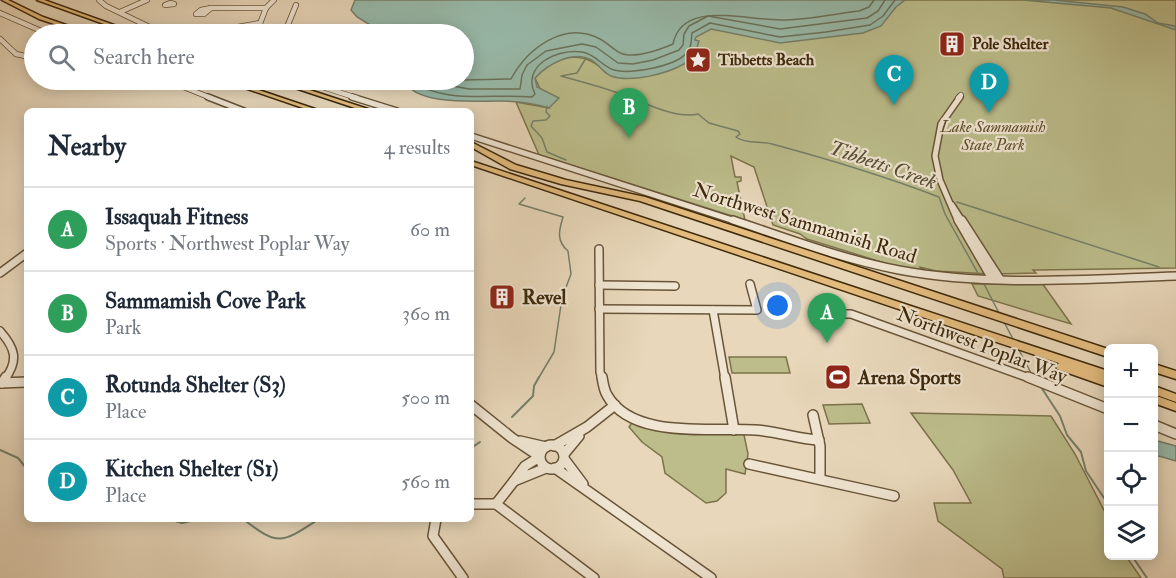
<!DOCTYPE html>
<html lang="en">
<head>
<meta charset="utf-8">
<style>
  :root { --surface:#fff; --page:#f2f2f3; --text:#1f2937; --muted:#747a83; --line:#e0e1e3; --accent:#2563eb }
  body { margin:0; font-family:"IM FELL Double Pica",serif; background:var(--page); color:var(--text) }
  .controls { position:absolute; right:18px; bottom:18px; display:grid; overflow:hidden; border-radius:9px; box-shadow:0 3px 15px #0003 }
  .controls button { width:54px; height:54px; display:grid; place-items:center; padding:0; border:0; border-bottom:2px solid var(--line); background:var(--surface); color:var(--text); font:30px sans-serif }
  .you { position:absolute; left:778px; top:306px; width:21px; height:21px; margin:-15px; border:4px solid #fff; border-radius:50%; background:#1a73e8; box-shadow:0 0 0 9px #1a73e833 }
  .badge { display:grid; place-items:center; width:39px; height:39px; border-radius:50%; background:var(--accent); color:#fff; font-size:20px; font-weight:700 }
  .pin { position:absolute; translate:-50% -50px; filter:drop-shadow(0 2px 3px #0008) }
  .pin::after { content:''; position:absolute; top:32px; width:21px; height:18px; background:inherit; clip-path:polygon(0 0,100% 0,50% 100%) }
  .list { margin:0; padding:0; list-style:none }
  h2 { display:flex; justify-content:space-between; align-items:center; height:78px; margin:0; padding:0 24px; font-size:26px }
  h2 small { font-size:20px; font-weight:400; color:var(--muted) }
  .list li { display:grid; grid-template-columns:39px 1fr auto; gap:18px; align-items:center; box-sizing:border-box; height:84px; padding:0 24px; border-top:2px solid var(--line) }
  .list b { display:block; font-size:22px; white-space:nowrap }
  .list p { margin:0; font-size:20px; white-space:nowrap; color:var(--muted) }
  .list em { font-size:20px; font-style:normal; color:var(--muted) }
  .icon { flex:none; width:33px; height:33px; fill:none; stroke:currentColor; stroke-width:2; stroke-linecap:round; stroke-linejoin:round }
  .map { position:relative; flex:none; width:1176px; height:578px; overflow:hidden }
  .search { position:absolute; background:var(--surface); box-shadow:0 3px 15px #0003; left:24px; top:24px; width:450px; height:66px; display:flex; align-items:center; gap:15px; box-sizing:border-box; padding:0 21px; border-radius:33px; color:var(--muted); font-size:22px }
  .panel { position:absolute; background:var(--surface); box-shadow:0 3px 15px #0003; left:24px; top:108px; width:450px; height:414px; border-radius:9px }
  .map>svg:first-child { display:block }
  .green { fill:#bcbd8b; stroke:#7c734b; stroke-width:1.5 }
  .water { fill:#98baaa; stroke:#74806a; stroke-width:1.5 }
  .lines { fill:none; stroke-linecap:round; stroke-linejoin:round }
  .shore { stroke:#6a725a; stroke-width:1.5 }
  .stream-far1 { stroke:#74806a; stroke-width:1.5 }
  .stream { stroke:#74806a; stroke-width:2 }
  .minor-far3-casing { stroke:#685437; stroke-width:6 }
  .minor-far2-casing { stroke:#685437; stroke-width:8 }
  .minor-far1-casing { stroke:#685437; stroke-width:10 }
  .minor-casing { stroke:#685437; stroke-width:12 }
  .highway-casing { stroke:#3d290b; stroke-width:3 }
  .minor-far3 { stroke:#f0e5d2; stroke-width:4.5 }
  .minor-far2 { stroke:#f0e5d2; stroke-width:5 }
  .minor-far1 { stroke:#f0e5d2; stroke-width:7 }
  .minor { stroke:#f0e5d2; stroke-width:9 }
  .highway { fill:#e4bc7d; fill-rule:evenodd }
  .labels { text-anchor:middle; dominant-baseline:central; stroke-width:4.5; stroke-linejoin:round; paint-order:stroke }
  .far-poi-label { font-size:16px; font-weight:bold; fill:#3d290b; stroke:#f0e5d2; text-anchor:start }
  .far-park-label { font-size:16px; font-style:italic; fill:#5d4e2b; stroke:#f0e5d2 }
  .street-label { font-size:20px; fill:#3d290b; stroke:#f0e5d2 }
  .poi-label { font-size:20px; font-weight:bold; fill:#3d290b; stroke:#f0e5d2; text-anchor:start }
  .water-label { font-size:21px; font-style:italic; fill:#544d33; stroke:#f0e5d2 }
</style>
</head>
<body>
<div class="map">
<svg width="1176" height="578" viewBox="0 0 1176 578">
  <rect width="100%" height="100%" fill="#e8d7ba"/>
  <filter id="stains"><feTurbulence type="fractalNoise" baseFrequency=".00333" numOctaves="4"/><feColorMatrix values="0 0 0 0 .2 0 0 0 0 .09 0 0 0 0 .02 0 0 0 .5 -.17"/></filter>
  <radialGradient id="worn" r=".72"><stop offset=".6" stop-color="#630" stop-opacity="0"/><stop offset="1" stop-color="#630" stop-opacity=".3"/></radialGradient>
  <!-- green -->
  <g class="green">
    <path d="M872,0H1176V268L1038,270H1033L1036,273L990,274L936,271L920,267L922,271L907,270L807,239L800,234L773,225L754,167L731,156L735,177H741V181L737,182L745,220L539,155L516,102L549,108L535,78C555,55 584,48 606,73L677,27Z"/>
    <polygon points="1042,283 1071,324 978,296 972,284"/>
    <polygon points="729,357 786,357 790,373 732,373"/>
    <polygon points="862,404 870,423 829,424 823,405"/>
    <polygon points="911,413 1051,416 1075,454 1107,516 1108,556 1126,556 1141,578 1004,578 1002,569 938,521 934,503 971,503 953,470"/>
    <polygon points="635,418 644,423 743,430 748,454 745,474 726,469 726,493 717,501 706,503 665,473 662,457 642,442 629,427"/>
  </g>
  <!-- water -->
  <g class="water">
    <path d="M355,0H905L896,7L881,26L863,33L780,43L711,29L696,37L695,40L699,41C697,50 692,59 684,64C666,74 631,83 611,76C604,73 599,65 593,61C574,49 548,64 535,78L537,87L559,98L549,108C533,103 516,101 499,101C475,101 415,106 404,80H464V34H385L357,17L351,10Z"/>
    <polygon points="1023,0 1054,0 1123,7 1145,14 1158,23 1175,26 1176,30 1111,8"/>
    <polygon points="1154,440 1176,446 1176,461 1159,456 1154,458"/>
  </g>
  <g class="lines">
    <!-- shore -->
    <g class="shore">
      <path d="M410,80C444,105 492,93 532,97L535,94C521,66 557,48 582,52C596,54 601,66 614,70C630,75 679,66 688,51C692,46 691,39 692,33L710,23L780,37L826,32L870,25L883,16L895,0"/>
      <polyline points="421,80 469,89 520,89 522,75 527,65 546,51 582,44 596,47 618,63 633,64 653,60 679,50 683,45 684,34 689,26 708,16 780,29 867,18 878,11 885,0"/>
      <path d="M462,80L511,79C527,49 564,20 600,39C610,44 616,54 628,55C643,56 659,50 673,44C682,0 742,20 781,20C806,20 834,14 859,11L869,7L874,0"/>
    </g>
    <!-- stream-far1 -->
    <g class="stream-far1">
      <path d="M586,58L577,73L561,76C578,81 595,85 612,91C636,98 673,120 698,114L709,123L738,131L740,134L736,137C745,144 761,141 772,144C828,159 884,176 939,197L945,214L979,275"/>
      <polyline points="547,106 546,112 550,116 546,120 533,121 531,126 542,138 547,152 566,160"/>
      <path d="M525,198L519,204L563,217C559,230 556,241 568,251L571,274L562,298L554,352L538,379"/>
      <polyline points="957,202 1159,267"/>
      <polyline points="983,282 1000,315"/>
      <polyline points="1004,322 1014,341"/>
      <polyline points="1018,348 1031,373"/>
    </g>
    <!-- stream -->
    <g class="stream">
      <polyline points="1041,387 1060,416 1067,435 1081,452 1086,471 1108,504"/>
      <polyline points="512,417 533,396 534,386 539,377"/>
      <polyline points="471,448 480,442"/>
      <polyline points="0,450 18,458 27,469"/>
      <polyline points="169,519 182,523 199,519"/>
      <path d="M243,519C279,547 282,543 319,519"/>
      <polyline points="1132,556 1147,578"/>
    </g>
    <defs>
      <g id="minor-far3">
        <polyline points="99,0 106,6 164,34"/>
        <polygon points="170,3 174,4 165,5"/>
        <polyline points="211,8 266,8"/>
        <polygon points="211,8 204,14 196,14 201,10"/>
        <polyline points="120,12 147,0"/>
        <polyline points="0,13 48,34"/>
        <polygon points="214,30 219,30 220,31 211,33"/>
        <polyline points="220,30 260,23"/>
        <polyline points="256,34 266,8 274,0"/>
        <polyline points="295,34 287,27 296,5"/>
        <polyline points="0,39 16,54 34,58"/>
        <polyline points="166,80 211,98"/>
        <polyline points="301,80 357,98"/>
        <polyline points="958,98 961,95"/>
      </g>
      <g id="minor-far2">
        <polyline points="208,97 244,111"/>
        <polyline points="352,97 397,111"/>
        <polyline points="471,136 738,222"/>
        <polyline points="952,205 963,222"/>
        <polyline points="958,222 940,180 935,156 941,124 960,97"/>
      </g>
      <g id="minor-far1">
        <path d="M733,220C787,238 842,259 899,270C990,287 1084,279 1176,276"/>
        <polyline points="958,220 992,279"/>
        <polyline points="962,220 1000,279"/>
        <polyline points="599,249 600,372 602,379"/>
        <polyline points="0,273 27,253"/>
        <polyline points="599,285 675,286"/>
        <polyline points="599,309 757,310 750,284"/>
        <polyline points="713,310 725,379"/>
        <polyline points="843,314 851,314 1032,379"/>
        <path d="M0,331C15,348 19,360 5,379"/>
      </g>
      <g id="minor">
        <path d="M602,377C603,383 604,390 607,395C632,440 712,427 755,430C776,431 797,439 819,440"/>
        <polyline points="725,377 734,430"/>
        <polyline points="1028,377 1108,409"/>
        <polyline points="0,383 27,382"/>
        <polyline points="2,383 6,377"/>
        <polyline points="471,405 512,438 539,456"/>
        <polyline points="813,415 820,446 820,479"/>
        <polyline points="1154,425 1176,434"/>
        <polyline points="520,441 546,447"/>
        <circle cx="552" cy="457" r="12"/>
        <polyline points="554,446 587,427 615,405"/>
        <polyline points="565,453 579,436"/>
        <polyline points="538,458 525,466 514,481 546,468"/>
        <polyline points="565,460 583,484"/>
        <polyline points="749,464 894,496"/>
        <polyline points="555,468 711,578"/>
        <polyline points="514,481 496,504 594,578"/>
        <polyline points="471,504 496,504"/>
        <polyline points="436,519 433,536 463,578"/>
      </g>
      <g id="highway">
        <polygon points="2,0 8,0 43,17 92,34 85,34 39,19"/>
        <polygon points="37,0 44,0 139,34 132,34"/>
        <polygon points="221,80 229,80 321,111 312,111"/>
        <polygon points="271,80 279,80 374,111 364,111"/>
        <polygon points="471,142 516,165 566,180 645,197 1108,349 1108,357 640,201 561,184 510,169 471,147"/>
        <polygon points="471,161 1108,371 1108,387 1057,369 1056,366 1059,363 471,165"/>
        <polygon points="1154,364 1176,371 1176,379 1154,372"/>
        <polygon points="1154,386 1176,394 1176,402 1154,394"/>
        <polygon points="1154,395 1176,403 1176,411 1154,403"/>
      </g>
    </defs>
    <!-- minor-far3 casing -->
    <use href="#minor-far3" class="minor-far3-casing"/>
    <!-- minor-far2 casing -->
    <use href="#minor-far2" class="minor-far2-casing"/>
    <!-- minor-far1 casing -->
    <use href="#minor-far1" class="minor-far1-casing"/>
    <!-- minor casing -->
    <use href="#minor" class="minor-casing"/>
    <!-- highway casing -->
    <use href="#highway" class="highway-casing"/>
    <!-- minor-far3 -->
    <use href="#minor-far3" class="minor-far3"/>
    <!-- minor-far2 -->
    <use href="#minor-far2" class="minor-far2"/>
    <!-- minor-far1 -->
    <use href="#minor-far1" class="minor-far1"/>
    <!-- minor -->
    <use href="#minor" class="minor"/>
    <!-- highway -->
    <use href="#highway" class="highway"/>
  </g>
  <!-- icons -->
  <defs>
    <symbol id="building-square" viewBox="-11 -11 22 22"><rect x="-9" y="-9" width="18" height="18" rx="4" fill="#8f2418" stroke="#f0e5d2"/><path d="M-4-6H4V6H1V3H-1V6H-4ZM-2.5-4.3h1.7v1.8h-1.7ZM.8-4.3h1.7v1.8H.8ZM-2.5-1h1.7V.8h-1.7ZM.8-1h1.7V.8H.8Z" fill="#fff"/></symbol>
    <symbol id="sight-square" viewBox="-11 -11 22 22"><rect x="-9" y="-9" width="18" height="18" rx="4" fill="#8f2418" stroke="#f0e5d2"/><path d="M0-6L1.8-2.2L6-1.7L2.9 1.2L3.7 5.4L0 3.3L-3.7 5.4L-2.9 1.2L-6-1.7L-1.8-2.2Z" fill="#fff"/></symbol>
    <symbol id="stadium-square" viewBox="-11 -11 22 22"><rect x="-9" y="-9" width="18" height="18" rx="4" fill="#8f2418" stroke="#f0e5d2"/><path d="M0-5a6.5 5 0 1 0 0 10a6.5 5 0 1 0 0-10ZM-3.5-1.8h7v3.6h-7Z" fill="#fff"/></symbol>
  </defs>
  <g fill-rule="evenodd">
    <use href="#building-square" x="937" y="29" width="30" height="30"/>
    <use href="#sight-square" x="683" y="45" width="30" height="30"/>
    <use href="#building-square" x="487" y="282" width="30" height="30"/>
    <use href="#stadium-square" x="823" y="362" width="30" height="30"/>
  </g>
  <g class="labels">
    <!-- far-poi labels -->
    <g class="far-poi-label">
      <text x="972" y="44">Pole Shelter</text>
      <text x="718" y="60">Tibbetts Beach</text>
    </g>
    <!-- far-park labels -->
    <g class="far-park-label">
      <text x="993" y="127">Lake Sammamish<tspan x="993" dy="18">State Park</tspan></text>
    </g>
    <!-- street labels -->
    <g class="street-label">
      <text transform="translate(805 223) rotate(17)">Northwest Sammamish Road</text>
      <text transform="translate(982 345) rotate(21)">Northwest Poplar Way</text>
    </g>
    <!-- poi labels -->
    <g class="poi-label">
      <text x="522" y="297">Revel</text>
      <text x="858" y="377">Arena Sports</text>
    </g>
    <!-- water labels -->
    <g class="water-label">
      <text transform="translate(883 165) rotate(19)">Tibbetts Creek</text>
    </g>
  </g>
  <rect width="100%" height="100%" filter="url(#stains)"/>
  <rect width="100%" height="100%" fill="url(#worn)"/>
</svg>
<div class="controls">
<button>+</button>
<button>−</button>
<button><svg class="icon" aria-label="locate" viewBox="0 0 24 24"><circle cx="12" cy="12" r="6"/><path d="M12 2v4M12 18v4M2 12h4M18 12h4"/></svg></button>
<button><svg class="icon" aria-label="layers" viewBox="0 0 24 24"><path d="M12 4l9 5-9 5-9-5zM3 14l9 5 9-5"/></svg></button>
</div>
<div class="you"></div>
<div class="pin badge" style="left:827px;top:343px;background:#2e9e5b">A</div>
<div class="pin badge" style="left:629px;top:138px;background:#2e9e5b">B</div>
<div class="pin badge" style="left:894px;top:105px;background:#0f9aa8">C</div>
<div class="pin badge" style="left:989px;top:113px;background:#0f9aa8">D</div>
<div class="search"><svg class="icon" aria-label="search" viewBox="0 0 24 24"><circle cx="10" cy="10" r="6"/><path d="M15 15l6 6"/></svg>Search here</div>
<section class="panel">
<h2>Nearby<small>4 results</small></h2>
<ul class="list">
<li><span class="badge" style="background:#2e9e5b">A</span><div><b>Issaquah Fitness</b><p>Sports · Northwest Poplar Way</p></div><em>60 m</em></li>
<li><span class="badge" style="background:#2e9e5b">B</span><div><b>Sammamish Cove Park</b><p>Park</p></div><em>360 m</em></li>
<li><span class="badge" style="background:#0f9aa8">C</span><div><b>Rotunda Shelter (S3)</b><p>Place</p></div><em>500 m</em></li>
<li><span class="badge" style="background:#0f9aa8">D</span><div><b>Kitchen Shelter (S1)</b><p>Place</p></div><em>560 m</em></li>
</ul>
</section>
</div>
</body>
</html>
